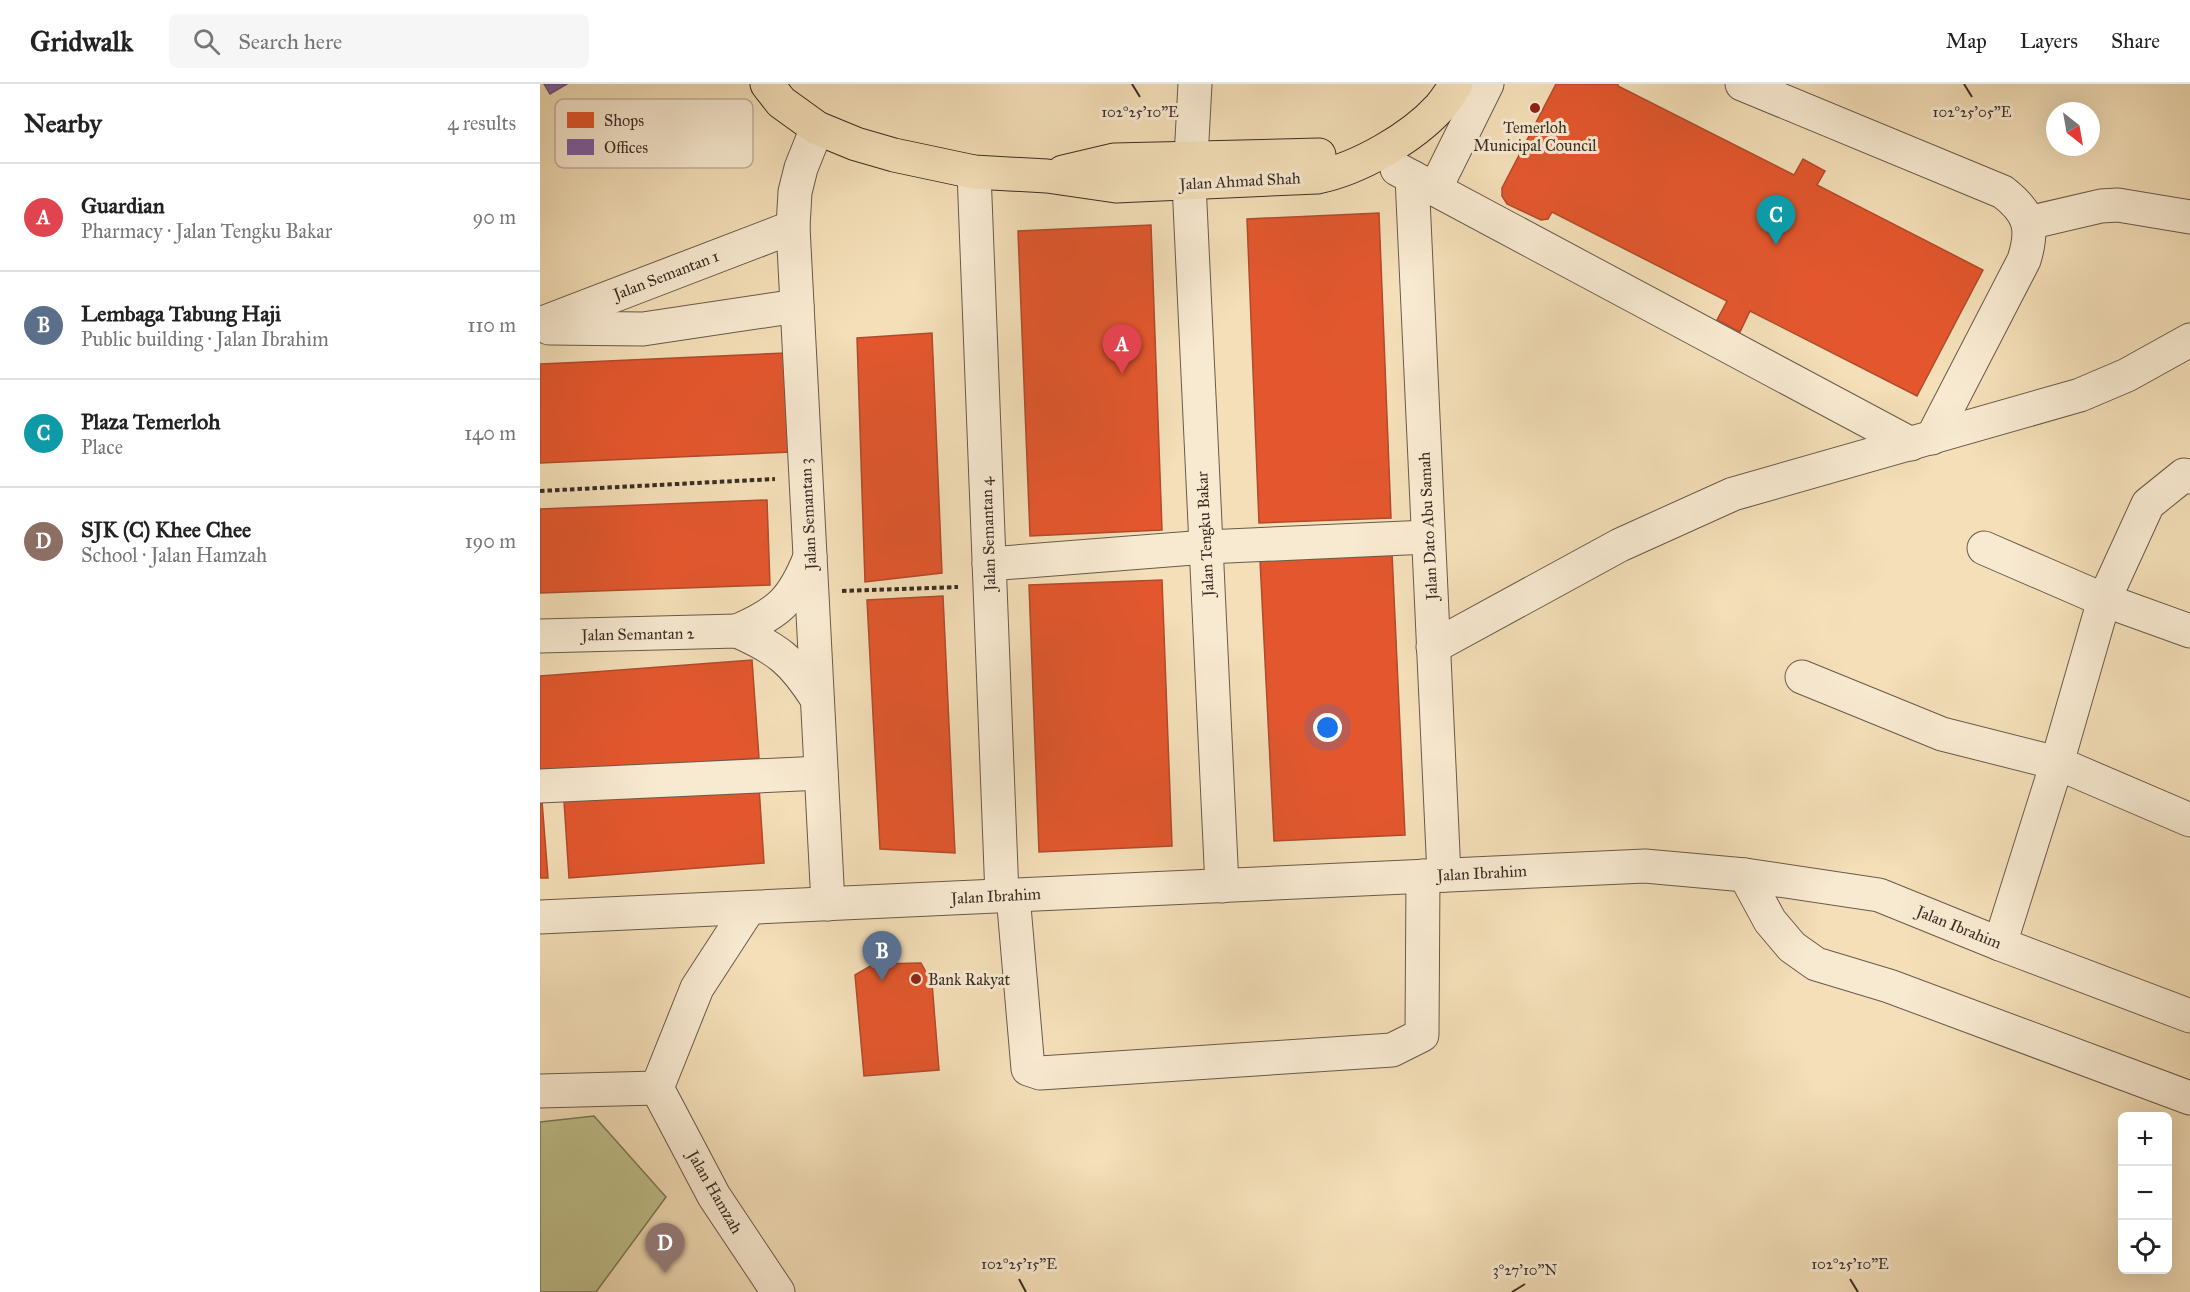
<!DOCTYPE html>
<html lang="en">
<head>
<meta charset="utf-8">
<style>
  :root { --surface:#fff; --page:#f6f6f6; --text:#222; --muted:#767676; --line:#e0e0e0; --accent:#8f2418 }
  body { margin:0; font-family:"IM FELL Great Primer",serif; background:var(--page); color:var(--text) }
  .controls { position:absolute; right:18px; bottom:18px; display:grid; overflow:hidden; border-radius:9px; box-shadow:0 6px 24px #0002 }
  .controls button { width:54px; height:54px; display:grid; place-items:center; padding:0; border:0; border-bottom:2px solid var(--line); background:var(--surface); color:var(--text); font:30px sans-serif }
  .compass { position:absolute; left:1506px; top:18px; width:54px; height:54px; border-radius:50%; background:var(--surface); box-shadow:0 6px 24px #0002; rotate:149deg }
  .you { position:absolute; left:788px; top:644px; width:21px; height:21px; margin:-15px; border:4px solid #fff; border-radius:50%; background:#1a73e8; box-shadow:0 0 0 9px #1a73e833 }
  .badge { display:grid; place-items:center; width:39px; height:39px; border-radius:50%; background:var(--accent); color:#fff; font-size:20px; font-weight:700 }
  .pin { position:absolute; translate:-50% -50px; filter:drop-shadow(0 2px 3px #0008) }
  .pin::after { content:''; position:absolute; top:32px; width:21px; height:18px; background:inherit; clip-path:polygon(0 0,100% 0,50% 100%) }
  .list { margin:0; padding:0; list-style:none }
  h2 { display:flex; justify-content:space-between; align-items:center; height:78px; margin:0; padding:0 24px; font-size:26px }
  h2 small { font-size:20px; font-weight:400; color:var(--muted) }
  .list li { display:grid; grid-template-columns:39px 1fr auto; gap:18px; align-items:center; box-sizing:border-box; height:108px; padding:0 24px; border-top:2px solid var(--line) }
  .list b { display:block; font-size:22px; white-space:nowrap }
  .list p { margin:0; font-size:20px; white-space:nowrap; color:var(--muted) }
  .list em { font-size:20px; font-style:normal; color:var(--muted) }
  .icon { flex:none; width:33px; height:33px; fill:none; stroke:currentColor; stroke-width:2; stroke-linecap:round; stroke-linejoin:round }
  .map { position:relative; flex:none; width:1650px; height:1208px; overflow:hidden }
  header { display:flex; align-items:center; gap:36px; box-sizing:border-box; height:84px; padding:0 30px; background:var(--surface); border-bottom:2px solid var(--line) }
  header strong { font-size:28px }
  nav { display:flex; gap:33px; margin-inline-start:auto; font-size:21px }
  .search { width:420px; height:54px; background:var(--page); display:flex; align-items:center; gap:15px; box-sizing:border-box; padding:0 21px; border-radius:9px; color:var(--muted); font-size:22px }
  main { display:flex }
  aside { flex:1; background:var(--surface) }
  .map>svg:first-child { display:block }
  .green { fill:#bfc18d; stroke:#7c7859; stroke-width:1.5 }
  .shops { fill:#e4572e; stroke:#b14b2b; stroke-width:1.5 }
  .offices { fill:#7b5ea7; stroke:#685080; stroke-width:1.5 }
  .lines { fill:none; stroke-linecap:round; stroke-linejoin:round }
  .minor-casing { stroke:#685a4a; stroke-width:35 }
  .major-casing { stroke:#3a2e25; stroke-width:35 }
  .path { stroke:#3a2e25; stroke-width:4; stroke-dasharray:4.5 3; stroke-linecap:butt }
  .minor { stroke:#f8ead1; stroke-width:33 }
  .major { stroke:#f4dfb8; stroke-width:33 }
  .ticks { fill:none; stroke:#3a2e25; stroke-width:2 }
  .poi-dot { fill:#8f2418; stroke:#f8ead1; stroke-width:2 }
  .labels { text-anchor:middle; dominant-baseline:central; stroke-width:6; stroke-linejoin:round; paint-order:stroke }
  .poi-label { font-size:16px; fill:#3a2e25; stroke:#f8ead1 }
  .street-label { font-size:16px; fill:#3a2e25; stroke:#f8ead1 }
  .key { fill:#f8ead1; stroke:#bfb29d; stroke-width:1.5 }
  .key-label { font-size:16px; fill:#3a2e25 }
  .ticks-label { font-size:15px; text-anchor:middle; fill:#3a2e25; stroke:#f8ead1; stroke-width:6; stroke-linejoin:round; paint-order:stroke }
</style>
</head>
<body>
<header>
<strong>Gridwalk</strong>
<div class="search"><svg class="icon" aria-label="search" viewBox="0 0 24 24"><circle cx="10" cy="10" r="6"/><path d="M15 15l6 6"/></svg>Search here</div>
<nav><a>Map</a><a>Layers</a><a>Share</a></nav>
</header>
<main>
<aside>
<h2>Nearby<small>4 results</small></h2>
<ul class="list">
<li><span class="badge" style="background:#e0444e">A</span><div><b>Guardian</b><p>Pharmacy · Jalan Tengku Bakar</p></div><em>90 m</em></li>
<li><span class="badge" style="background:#5c6f8a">B</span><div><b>Lembaga Tabung Haji</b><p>Public building · Jalan Ibrahim</p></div><em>110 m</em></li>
<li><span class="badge" style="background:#0f9aa8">C</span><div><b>Plaza Temerloh</b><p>Place</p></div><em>140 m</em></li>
<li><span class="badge" style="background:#8d6e63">D</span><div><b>SJK (C) Khee Chee</b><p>School · Jalan Hamzah</p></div><em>190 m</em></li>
</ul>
</aside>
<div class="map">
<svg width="1650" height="1208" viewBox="0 0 1650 1208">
  <rect width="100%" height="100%" fill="#f4dfb8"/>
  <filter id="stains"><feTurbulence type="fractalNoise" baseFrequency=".00333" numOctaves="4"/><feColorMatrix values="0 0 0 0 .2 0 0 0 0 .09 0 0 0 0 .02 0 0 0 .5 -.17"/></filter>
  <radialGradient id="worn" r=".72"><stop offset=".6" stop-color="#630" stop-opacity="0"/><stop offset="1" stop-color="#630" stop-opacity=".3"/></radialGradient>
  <!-- green -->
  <polygon class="green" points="54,1032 126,1113 56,1208 0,1208 0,1038"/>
  <!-- shops -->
  <g class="shops">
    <polygon points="1016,0 1078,0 1078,2 1254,91 1263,75 1285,87 1277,101 1443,186 1377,312 1210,227 1200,248 1177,236 1187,217 1012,128 1008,135 1001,136 967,120 962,112 962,104"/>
    <polygon points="839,129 851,434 719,439 707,135"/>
    <polygon points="611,141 622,446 490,452 478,147"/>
    <polygon points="392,249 402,489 325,498 317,254"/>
    <polygon points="246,269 251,368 0,379 0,280"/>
    <polygon points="227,416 230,501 0,509 0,425"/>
    <polygon points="852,469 865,751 734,757 720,476"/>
    <polygon points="622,496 632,762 499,768 489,501"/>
    <polygon points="403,512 415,769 340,765 327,516"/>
    <polygon points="212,576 219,674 0,690 0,592"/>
    <polygon points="219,703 224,779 29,794 24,717"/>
    <polygon points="2,717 8,794 0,794 0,718"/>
    <polygon points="381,879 392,899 399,986 324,992 315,891 334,880"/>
  </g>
  <!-- offices -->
  <polygon class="offices" points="4,0 27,0 10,10"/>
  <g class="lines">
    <defs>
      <g id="minor">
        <path d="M1202,0L1463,108C1490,129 1494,144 1484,176L1392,354"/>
        <polyline points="277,44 261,84 255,108 253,143 288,820"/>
        <polyline points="651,74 655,0"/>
        <polyline points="857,85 1371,360"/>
        <polyline points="434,88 462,812"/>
        <polyline points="872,93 904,791"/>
        <polyline points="649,99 682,802"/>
        <polyline points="895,105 947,0"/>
        <polyline points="1488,139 1561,122 1578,121 1650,133"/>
        <polyline points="0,240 253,143"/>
        <polyline points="9,244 103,245 257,222"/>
        <polyline points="1444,464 1564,516 1650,547"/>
        <polyline points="449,480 666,463 888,453"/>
        <path d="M197,547C239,529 253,516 270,473"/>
        <path d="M0,552L197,547C238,565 253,577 277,615"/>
        <polyline points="893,563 1080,461 1193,410 1540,311 1587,291 1650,256"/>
        <polyline points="1262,593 1402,650 1517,679 1650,736"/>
        <polyline points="0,702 281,689"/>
        <polyline points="1205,791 1230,837 1252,863 1276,880 1349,902 1650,1014"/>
        <polyline points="473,811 488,985 500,989 852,966 882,951 883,792"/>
        <polyline points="0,833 1105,782 1205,791 1339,811 1460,860 1650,932"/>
        <polyline points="1460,860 1517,679 1564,516 1608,420 1644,391 1650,393"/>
        <polyline points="117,1004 174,1112 238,1208"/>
        <polyline points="117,1004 157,904 209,824"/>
        <polyline points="0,1007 117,1004"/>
      </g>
      <g id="major">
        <path d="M227,0L241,18L277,44L316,60L354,71L434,88L507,92L576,102L777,93C818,85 872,54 900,23C906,16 911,8 916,0"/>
        <polyline points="523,88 574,76 779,71"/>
      </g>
    </defs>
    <!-- minor casing -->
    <use href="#minor" class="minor-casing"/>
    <!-- major casing -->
    <use href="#major" class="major-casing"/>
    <!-- path -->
    <g class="path">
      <polyline points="0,407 235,395"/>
      <polyline points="302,507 418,503"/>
    </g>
    <!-- minor -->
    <use href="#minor" class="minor"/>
    <!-- major -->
    <use href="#major" class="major"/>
  </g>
  <!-- ticks -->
  <path class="ticks" d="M592,0L600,13M1424,0L1432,13M479,1195L486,1208M1310,1195L1318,1208M972,1208L985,1200"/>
  <!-- markers -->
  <g class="poi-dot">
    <circle cx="995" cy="24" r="6"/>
    <circle cx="376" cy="895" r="6"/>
  </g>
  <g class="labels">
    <!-- poi labels -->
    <g class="poi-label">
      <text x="995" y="43">Temerloh<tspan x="995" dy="18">Municipal Council</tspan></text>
      <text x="388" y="895" text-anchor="start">Bank Rakyat</text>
    </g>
    <!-- street labels -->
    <g class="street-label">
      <text transform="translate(700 97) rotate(-3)">Jalan Ahmad Shah</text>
      <text transform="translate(126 191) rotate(-21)">Jalan Semantan 1</text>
      <text transform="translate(268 430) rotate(-93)">Jalan Semantan 3</text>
      <text transform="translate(888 442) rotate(-93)">Jalan Dato Abu Samah</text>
      <text transform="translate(448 450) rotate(-92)">Jalan Semantan 4</text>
      <text transform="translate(665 450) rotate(-93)">Jalan Tengku Bakar</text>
      <text transform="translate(98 550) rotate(-1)">Jalan Semantan 2</text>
      <text transform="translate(942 789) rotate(-3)">Jalan Ibrahim</text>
      <text transform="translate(456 812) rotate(-3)">Jalan Ibrahim</text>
      <text transform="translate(1419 843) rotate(22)">Jalan Ibrahim</text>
      <text transform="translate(175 1108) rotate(60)">Jalan Hamzah</text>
    </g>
  </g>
  <!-- legend -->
  <rect x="15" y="15" width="198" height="69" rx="9" class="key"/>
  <rect x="27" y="28" width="27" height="16" fill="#e4572e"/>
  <rect x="27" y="55" width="27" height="16" fill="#7b5ea7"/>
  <g class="key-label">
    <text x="64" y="42">Shops</text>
    <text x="64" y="69">Offices</text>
  </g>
  <g class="ticks-label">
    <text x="600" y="33">102°25'10"E</text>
    <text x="1432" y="33">102°25'05"E</text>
    <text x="479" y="1185">102°25'15"E</text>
    <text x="1310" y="1185">102°25'10"E</text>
    <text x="985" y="1191">3°27'10"N</text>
  </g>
  <rect width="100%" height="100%" filter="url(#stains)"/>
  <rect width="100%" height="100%" fill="url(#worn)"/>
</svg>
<div class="controls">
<button>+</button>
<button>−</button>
<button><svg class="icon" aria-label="locate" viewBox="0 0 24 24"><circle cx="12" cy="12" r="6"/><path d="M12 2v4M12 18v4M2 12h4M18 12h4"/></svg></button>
</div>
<svg class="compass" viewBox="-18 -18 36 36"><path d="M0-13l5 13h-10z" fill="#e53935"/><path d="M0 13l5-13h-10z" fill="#767676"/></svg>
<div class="you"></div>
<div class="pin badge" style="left:582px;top:290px;background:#e0444e">A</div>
<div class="pin badge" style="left:342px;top:897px;background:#5c6f8a">B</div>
<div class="pin badge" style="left:1236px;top:161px;background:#0f9aa8">C</div>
<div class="pin badge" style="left:125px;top:1189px;background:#8d6e63">D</div>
</div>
</main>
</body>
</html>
